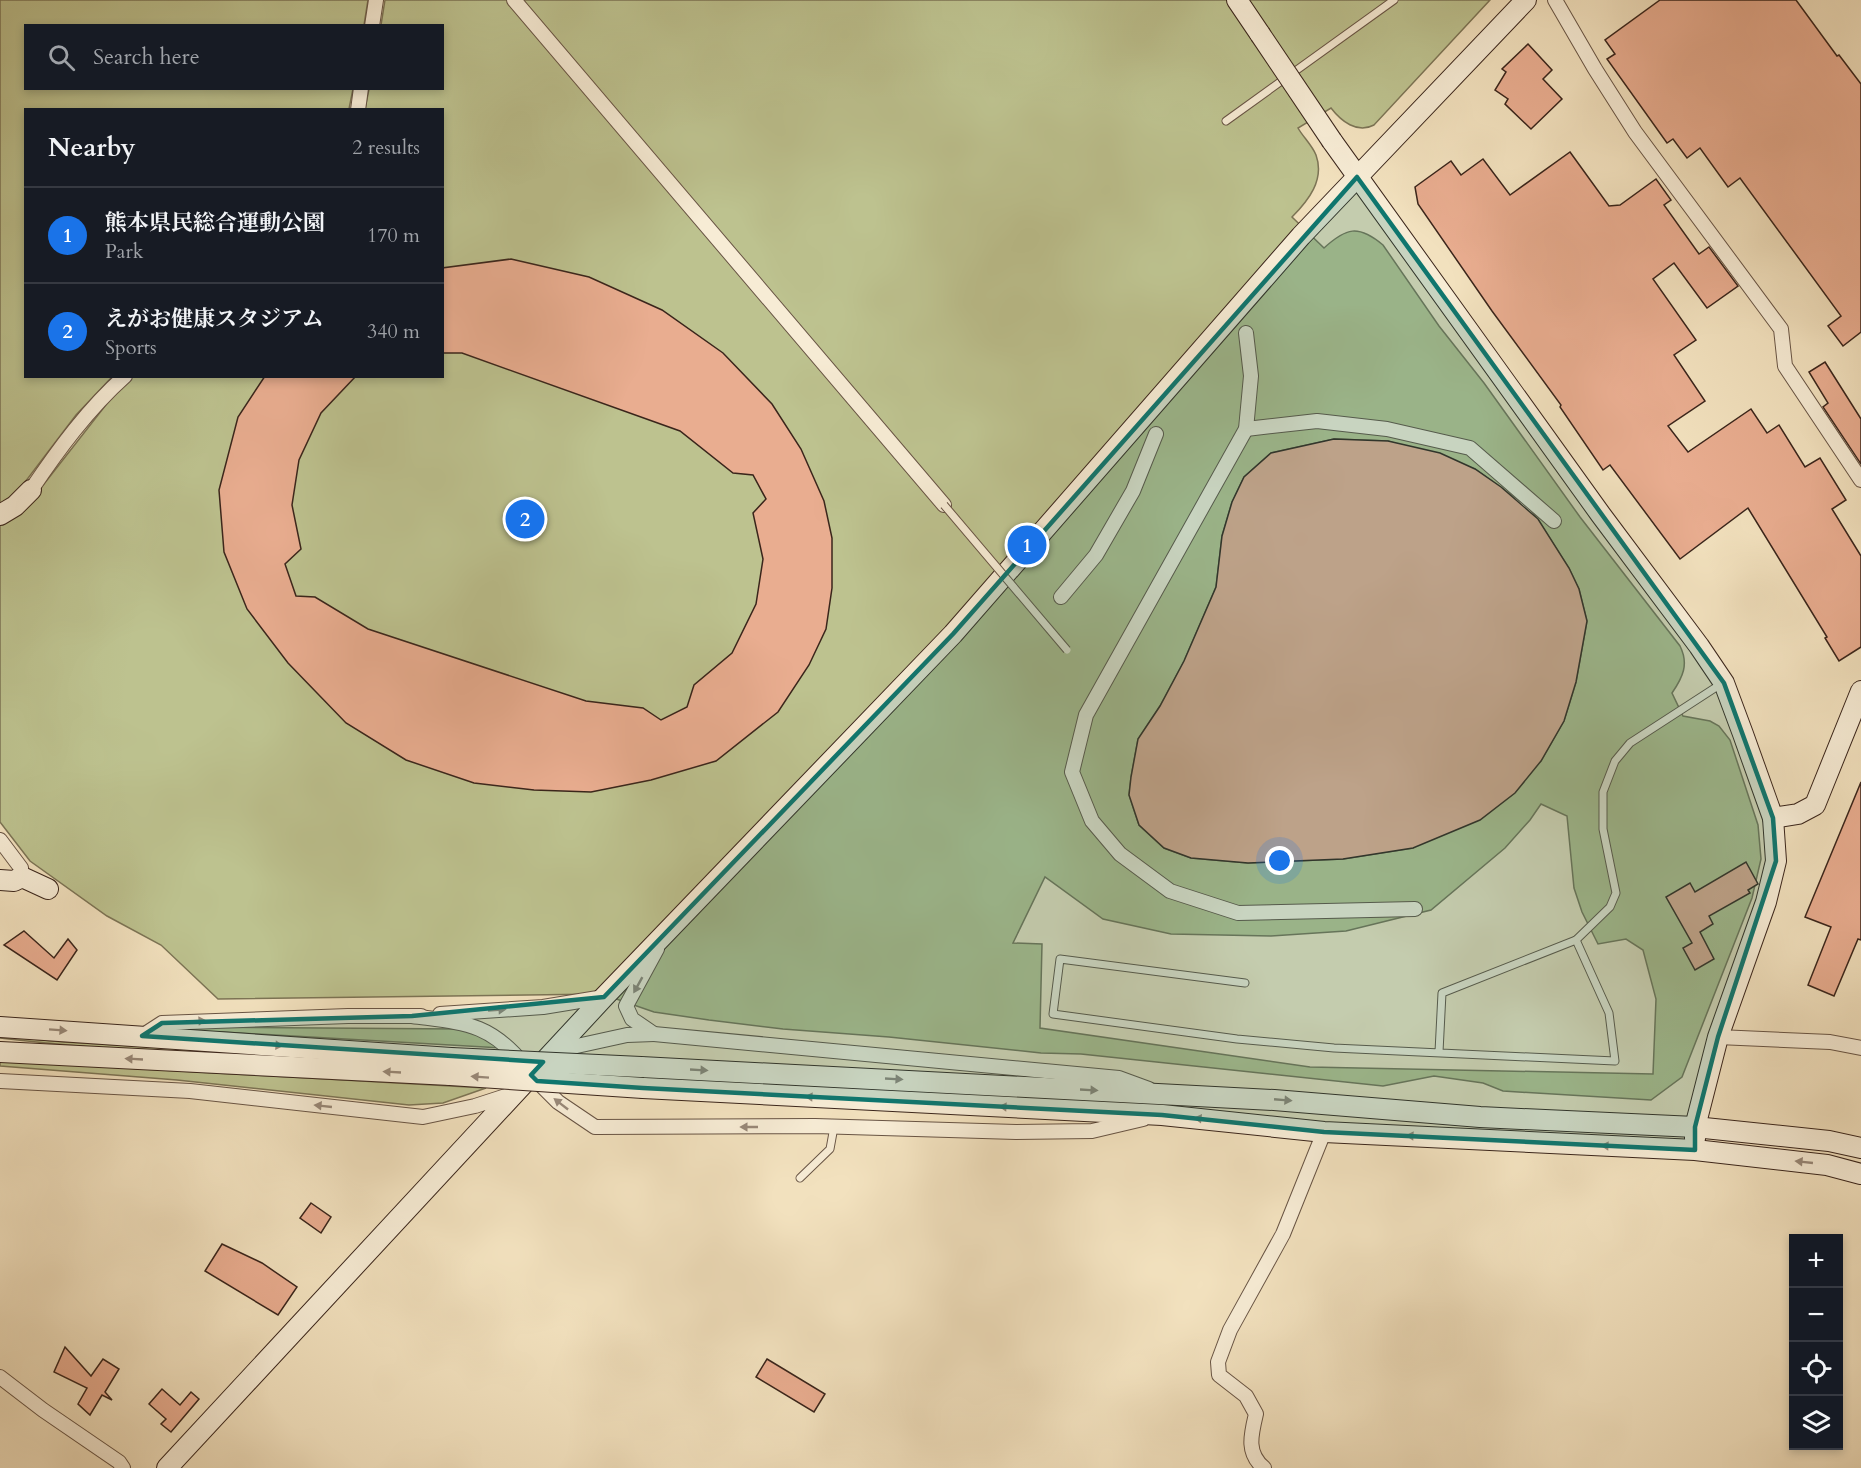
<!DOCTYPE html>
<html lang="en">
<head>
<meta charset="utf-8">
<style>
  :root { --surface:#171b24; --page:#242831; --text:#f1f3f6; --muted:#9ea1a6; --line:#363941; --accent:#1a73e8 }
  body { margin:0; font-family:Cardo,"Noto Serif JP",serif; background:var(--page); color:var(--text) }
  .controls { position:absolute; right:18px; bottom:18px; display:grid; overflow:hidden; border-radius:0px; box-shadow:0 3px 9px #0003 }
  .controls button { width:54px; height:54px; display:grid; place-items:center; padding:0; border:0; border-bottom:2px solid var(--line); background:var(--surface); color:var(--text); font:30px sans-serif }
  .you { position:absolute; left:1280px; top:861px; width:21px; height:21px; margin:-15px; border:4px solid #fff; border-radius:50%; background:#1a73e8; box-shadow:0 0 0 9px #1a73e833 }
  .badge { display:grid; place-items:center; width:39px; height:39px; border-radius:50%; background:var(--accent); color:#fff; font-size:20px; font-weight:700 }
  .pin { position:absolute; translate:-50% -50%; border:3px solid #fff; box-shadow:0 2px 6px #0006 }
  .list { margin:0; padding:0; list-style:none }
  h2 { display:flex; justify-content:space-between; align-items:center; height:78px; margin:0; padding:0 24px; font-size:26px }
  h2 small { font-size:20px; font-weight:400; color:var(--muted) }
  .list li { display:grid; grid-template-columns:39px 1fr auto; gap:18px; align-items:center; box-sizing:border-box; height:96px; padding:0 24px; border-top:2px solid var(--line) }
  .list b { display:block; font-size:22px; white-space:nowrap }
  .list p { margin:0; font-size:20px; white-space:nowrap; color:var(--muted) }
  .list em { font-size:20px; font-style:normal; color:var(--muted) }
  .icon { flex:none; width:33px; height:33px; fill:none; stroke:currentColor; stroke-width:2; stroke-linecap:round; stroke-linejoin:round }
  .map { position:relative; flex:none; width:1861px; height:1468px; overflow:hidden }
  .search { position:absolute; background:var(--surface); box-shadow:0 3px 9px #0003; left:24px; top:24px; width:420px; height:66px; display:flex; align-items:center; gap:15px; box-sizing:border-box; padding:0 21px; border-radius:0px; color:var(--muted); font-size:22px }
  .panel { position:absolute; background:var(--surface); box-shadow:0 3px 9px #0003; left:24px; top:108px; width:420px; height:270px; border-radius:0px }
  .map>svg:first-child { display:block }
  .green { fill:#bdc28f; stroke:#7c7455; stroke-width:1.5; fill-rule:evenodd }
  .building { fill:#e9ad90; stroke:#3a251b; stroke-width:1.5 }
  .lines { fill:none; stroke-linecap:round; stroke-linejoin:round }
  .lane-casing { stroke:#685444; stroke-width:9 }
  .street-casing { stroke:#685444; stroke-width:16 }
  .secondary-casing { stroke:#3a251b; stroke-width:22 }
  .lane { stroke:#f7ecd5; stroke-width:7 }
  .street { stroke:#f7ecd5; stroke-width:14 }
  .secondary { stroke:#f7ecd5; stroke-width:20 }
  .lane-bridge-casing { stroke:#685444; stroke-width:9; stroke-linecap:butt }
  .secondary-bridge-casing { stroke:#3a251b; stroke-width:22; stroke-linecap:butt }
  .lane-bridge { stroke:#f7ecd5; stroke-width:7 }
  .secondary-bridge { stroke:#f7ecd5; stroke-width:20 }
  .oneway { fill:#988878 }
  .marked { fill:#0f766e; fill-opacity:0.2; stroke:#0f766e; stroke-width:4.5; stroke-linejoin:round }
</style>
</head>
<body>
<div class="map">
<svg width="1861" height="1468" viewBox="0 0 1861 1468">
  <rect width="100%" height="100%" fill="#f2e1be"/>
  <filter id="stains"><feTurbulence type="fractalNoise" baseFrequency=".00333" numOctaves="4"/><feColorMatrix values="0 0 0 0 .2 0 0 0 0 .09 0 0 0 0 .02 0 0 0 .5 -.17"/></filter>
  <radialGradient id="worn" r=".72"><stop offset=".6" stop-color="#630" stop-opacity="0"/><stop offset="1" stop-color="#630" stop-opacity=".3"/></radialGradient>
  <!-- green -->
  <g class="green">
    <polygon points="0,0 368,0 364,25 26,26 26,88 353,89 349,109 26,110 26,376 112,377 76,415 16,494 0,504"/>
    <path d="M385,0H1490L1374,125C1357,134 1341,121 1331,108L1298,128C1303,137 1312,145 1316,155C1325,180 1308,201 1292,217L1324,248C1346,228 1358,224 1383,245L1439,326L1484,383L1580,517L1680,646C1689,664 1683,677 1672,693L1683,716L1710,721L1719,726L1730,740L1758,825L1761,859L1752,898L1682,1077L1651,1100L1503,1091L1483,1083L1434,1076L1383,1086L1081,1054L1041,1053L889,1037L783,1029L709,1020L654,1012L602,994L218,999L161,945L107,916L30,861L0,822V523L37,493L116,392L133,376H442V110L365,109L369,89L442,88V26L381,25ZM1334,439L1388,441L1475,469L1531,509L1569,568L1579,589L1587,621L1576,682L1564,721L1541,761L1413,848L1343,859L1248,863L1191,858L1164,848L1139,825L1129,795L1131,777L1138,739L1160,706L1184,661L1216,587L1222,536L1232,502L1244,477L1271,453ZM1541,804L1567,816L1574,888L1582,912L1598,944L1626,939L1643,950L1656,999L1653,1074L1310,1067L1040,1028L1042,944L1013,943L1045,877L1103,919L1171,934L1271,936L1346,931L1431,910L1505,848L1530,820Z"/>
    <polygon points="180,1027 460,1029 478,1033 502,1048 223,1032 179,1031 178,1029"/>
    <path d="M0,1036L64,1042L407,1061C271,1057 135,1054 0,1038Z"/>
    <polygon points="0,1061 486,1088 443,1103 409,1105 177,1080 0,1066"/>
  </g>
  <!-- building -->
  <g class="building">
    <polygon points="1660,0 1796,0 1837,56 1839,55 1861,84 1861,332 1843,346 1828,326 1841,316 1740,178 1728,187 1700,148 1687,158 1673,139 1667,143 1607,59 1615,54 1605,40"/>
    <polygon points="1528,44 1552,70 1543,79 1562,99 1531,129 1505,104 1508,99 1495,90 1506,72 1502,69"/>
    <polygon points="1570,152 1609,206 1620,205 1656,179 1671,200 1664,205 1699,254 1709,247 1738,286 1707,308 1674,263 1653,279 1696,340 1674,355 1705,401 1668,426 1688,452 1751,409 1767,433 1779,425 1805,467 1820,458 1846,500 1832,509 1861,556 1861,647 1839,661 1825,638 1827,637 1748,508 1680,559 1610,465 1603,470 1560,407 1561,405 1492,311 1418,204 1415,187 1451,161 1461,175 1483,159 1510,195"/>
    <polygon points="511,259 589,277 662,310 723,353 772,404 801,449 824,501 832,538 832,588 826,629 809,665 778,712 716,761 651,780 591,792 534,790 474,783 406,760 346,723 288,663 247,609 224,552 219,490 238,417 265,376 356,376 321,413 299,460 292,505 301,549 285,564 296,596 315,597 368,629 586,701 643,708 661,720 687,707 694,685 732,653 756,604 763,559 753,513 766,499 753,475 733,473 680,431 462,353 442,353 442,268"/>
    <polygon points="1825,362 1861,419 1861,464 1823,407 1828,403 1809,372"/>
    <polygon points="1334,439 1388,441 1440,453 1475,469 1501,487 1538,519 1569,568 1579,589 1587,621 1576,682 1564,721 1541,761 1515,793 1480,820 1413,848 1343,859 1248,863 1191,858 1164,848 1139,825 1129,795 1131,777 1138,739 1160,706 1184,661 1216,587 1222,536 1232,502 1244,477 1271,453"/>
    <polygon points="1861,782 1861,940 1858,939 1834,996 1808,985 1831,927 1805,917"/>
    <polygon points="1746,862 1758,884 1748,890 1750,893 1709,916 1713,924 1700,932 1714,959 1695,970 1683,948 1692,943 1666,897 1690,883 1695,892"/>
    <polygon points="24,931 54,958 68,939 77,950 57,980 4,945"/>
    <polygon points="311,1203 331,1217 321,1233 300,1218"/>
    <polygon points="222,1244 262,1263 297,1287 278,1315 205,1271"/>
    <polygon points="65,1347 91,1376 103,1359 119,1369 105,1392 112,1400 102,1395 90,1415 78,1404 87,1388 54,1372"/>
    <polygon points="767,1359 825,1394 814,1412 756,1377"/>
    <polygon points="162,1389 180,1405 191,1392 199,1399 171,1432 161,1424 166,1419 149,1404"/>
  </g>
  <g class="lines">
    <defs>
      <g id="lane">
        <polyline points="1226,121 1394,0"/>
        <polyline points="1576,940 1610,907 1616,893 1603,829 1603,792 1615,761 1630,743 1721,684"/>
        <polyline points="1245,983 1060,959 1053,1014 1237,1039 1334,1048 1615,1061 1609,1013 1576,940 1442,993 1439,1052"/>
        <polyline points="800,1178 830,1149 834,1127"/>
      </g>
      <g id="street">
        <polyline points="514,0 944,505"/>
        <polyline points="1555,0 1595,69 1635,132 1781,329 1785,366 1861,480"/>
        <polyline points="372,26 376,0"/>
        <polyline points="358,110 361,88"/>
        <polyline points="1246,333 1251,376 1246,429 1086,715 1072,772 1092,821 1120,854 1170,891 1238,913 1415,909"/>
        <polyline points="1246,429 1317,421 1387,429 1470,448 1554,521"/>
        <path d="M31,490C58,450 88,409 125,376"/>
        <polyline points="1061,597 1096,555 1133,491 1156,434"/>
        <polyline points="0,840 21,868 22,877"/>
        <polyline points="657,949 626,1006 632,1019 654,1034 1119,1078 1149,1089"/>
        <polyline points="440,1014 543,1007 604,997"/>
        <path d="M412,1016C463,1023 489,1022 524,1065"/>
        <polyline points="142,1036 162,1023 348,1016 421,1016"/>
        <polyline points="1718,1037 1830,1042 1861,1048"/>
        <polyline points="554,1051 627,1035 654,1034"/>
        <polyline points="536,1080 558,1102 595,1127 815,1126 1016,1132 1092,1131 1143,1119"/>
        <polyline points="0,1081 190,1091 423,1117 475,1106 512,1094"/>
        <polyline points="0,1377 43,1410 119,1462 123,1468"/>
        <path d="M1264,1468C1246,1453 1251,1435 1256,1414L1246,1396L1219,1375L1218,1362L1230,1330L1283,1234L1324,1132"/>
      </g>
      <g id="secondary">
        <polyline points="1237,0 1260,34"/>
        <polyline points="1332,141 1601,515 1699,646 1724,683 1743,734 1773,818 1776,861 1766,902 1718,1037 1695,1127 1695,1139"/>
        <polyline points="0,515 15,506 31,490"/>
        <polyline points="1773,818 1798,814 1815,805 1861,691"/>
        <polyline points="0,880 14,881 22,877 48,889"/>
        <polyline points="0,1027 451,1058"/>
        <polyline points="0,1052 450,1075"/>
        <polyline points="641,1067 1274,1100 1480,1117 1695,1127 1829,1141 1861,1148"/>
        <polyline points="643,1088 1162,1115 1324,1132 1695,1150 1827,1165 1861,1174"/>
        <polyline points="167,1468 604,997 953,634 1301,236 1526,0"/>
      </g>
    </defs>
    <!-- lane casing -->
    <use href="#lane" class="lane-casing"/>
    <!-- street casing -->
    <use href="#street" class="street-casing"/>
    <!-- secondary casing -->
    <use href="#secondary" class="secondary-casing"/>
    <!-- lane -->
    <use href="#lane" class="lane"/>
    <!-- street -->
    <use href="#street" class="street"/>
    <!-- secondary -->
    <use href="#secondary" class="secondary"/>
    <defs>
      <polyline id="lane-bridge" points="944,505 1067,650"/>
      <g id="secondary-bridge">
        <polyline points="1260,34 1332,141"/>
        <polyline points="451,1058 641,1067"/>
        <polyline points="450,1075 643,1088"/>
      </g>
    </defs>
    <!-- lane-bridge casing -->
    <use href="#lane-bridge" class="lane-bridge-casing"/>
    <!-- secondary-bridge casing -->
    <use href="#secondary-bridge" class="secondary-bridge-casing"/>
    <!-- lane-bridge -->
    <use href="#lane-bridge" class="lane-bridge"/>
    <!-- secondary-bridge -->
    <use href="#secondary-bridge" class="secondary-bridge"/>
  </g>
  <!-- one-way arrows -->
  <defs><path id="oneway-solid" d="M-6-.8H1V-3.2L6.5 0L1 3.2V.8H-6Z" transform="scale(1.5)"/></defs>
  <g class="oneway">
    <use href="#oneway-solid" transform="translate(638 985) rotate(119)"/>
    <use href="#oneway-solid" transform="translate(497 1010) rotate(-4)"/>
    <use href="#oneway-solid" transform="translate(197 1021) rotate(-3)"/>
    <use href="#oneway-solid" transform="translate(58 1030) rotate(4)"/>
    <use href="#oneway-solid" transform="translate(274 1045) rotate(4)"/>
    <use href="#oneway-solid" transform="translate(134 1059) rotate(-177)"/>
    <use href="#oneway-solid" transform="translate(699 1070) rotate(3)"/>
    <use href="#oneway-solid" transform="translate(392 1072) rotate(-177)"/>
    <use href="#oneway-solid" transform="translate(480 1077) rotate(-176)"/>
    <use href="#oneway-solid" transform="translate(894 1079) rotate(3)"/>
    <use href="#oneway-solid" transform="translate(1089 1090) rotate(3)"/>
    <use href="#oneway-solid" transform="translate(814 1097) rotate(-177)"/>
    <use href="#oneway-solid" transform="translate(1283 1100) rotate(5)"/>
    <use href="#oneway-solid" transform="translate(561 1104) rotate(-142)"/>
    <use href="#oneway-solid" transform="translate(323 1106) rotate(-174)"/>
    <use href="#oneway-solid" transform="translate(1008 1107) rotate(-177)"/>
    <use href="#oneway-solid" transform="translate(1203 1119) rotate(-174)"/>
    <use href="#oneway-solid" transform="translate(749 1127) rotate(180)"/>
    <use href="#oneway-solid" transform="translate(1415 1136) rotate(-177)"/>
    <use href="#oneway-solid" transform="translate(1610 1146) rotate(-177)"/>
    <use href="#oneway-solid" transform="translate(1804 1162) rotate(-174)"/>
  </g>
  <!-- marked area -->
  <path class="marked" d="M1357,177L1724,683L1773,818L1776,861L1718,1037L1695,1127V1150L1324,1132L1162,1115L643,1088L537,1081L531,1075L543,1062L142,1036L162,1023L412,1016L604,997L953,634Z"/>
  <rect width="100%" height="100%" filter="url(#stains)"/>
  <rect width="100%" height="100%" fill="url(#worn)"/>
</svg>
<div class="controls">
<button>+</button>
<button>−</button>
<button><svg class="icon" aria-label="locate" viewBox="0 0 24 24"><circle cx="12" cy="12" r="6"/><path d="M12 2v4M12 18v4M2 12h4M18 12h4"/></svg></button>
<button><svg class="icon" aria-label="layers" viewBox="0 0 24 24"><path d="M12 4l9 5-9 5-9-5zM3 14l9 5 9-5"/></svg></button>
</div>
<div class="you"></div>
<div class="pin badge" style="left:1027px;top:545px">1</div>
<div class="pin badge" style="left:525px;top:519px">2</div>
<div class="search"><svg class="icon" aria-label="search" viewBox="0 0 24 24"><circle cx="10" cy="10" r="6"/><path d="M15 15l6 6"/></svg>Search here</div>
<section class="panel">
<h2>Nearby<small>2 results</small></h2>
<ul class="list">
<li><span class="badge">1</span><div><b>熊本県民総合運動公園</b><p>Park</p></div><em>170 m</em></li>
<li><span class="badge">2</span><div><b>えがお健康スタジアム</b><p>Sports</p></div><em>340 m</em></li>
</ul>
</section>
</div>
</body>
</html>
